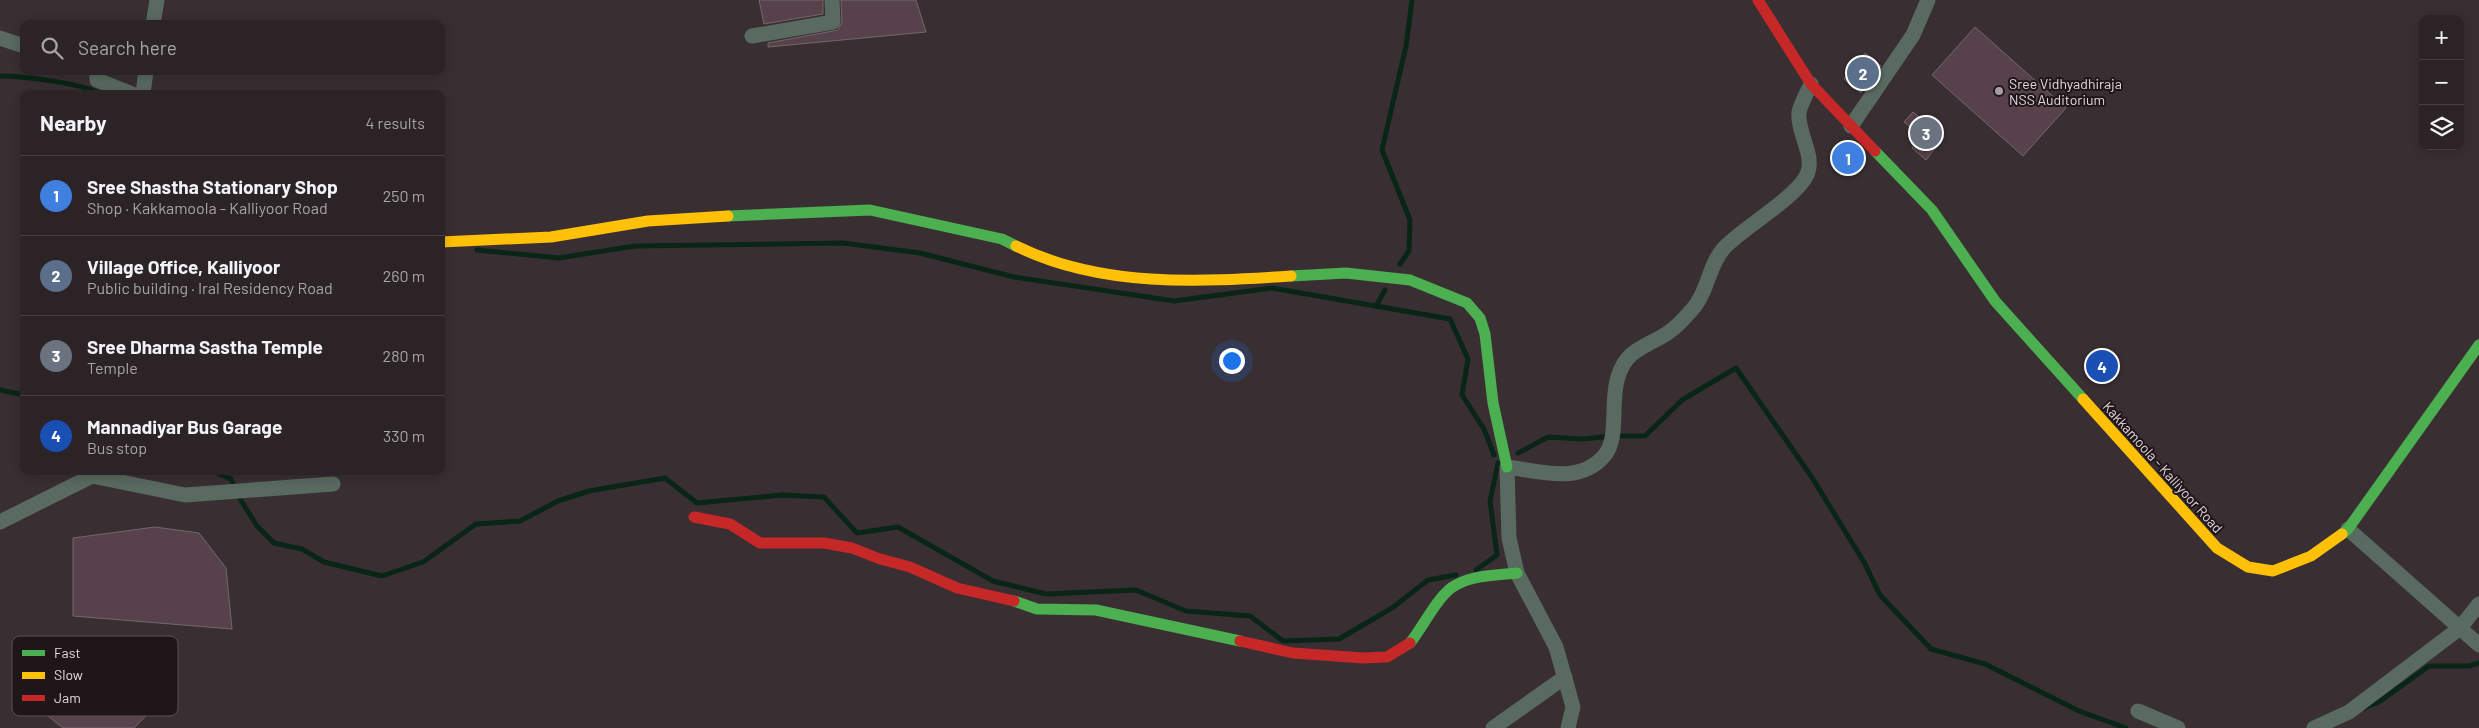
<!DOCTYPE html>
<html lang="en">
<head>
<meta charset="utf-8">
<style>
  :root { --surface:#2b2326; --page:#332b2e; --text:#f1f3f6; --muted:#a6a4a7; --line:#474043; --accent:#1a73e8 }
  body { margin:0; font-family:Barlow,sans-serif; background:var(--page); color:var(--text) }
  .controls { position:absolute; right:15px; top:15px; display:grid; overflow:hidden; border-radius:10px; box-shadow:0 2px 12px #0003 }
  .controls button { width:45px; height:45px; display:grid; place-items:center; padding:0; border:0; border-bottom:1px solid var(--line); background:var(--surface); color:var(--text); font:25px sans-serif }
  .you { position:absolute; left:1231px; top:360px; width:18px; height:18px; margin:-12px; border:4px solid #fff; border-radius:50%; background:#1a73e8; box-shadow:0 0 0 8px #1a73e833 }
  .badge { display:grid; place-items:center; width:32px; height:32px; border-radius:50%; background:var(--accent); color:#fff; font-size:16px; font-weight:700 }
  .pin { position:absolute; translate:-50% -50%; border:2px solid #fff; box-shadow:0 1px 5px #0006 }
  .list { margin:0; padding:0; list-style:none }
  h2 { display:flex; justify-content:space-between; align-items:center; height:65px; margin:0; padding:0 20px; font-size:21px }
  h2 small { font-size:16px; font-weight:400; color:var(--muted) }
  .list li { display:grid; grid-template-columns:32px 1fr auto; gap:15px; align-items:center; box-sizing:border-box; height:80px; padding:0 20px; border-top:1px solid var(--line) }
  .list b { display:block; font-size:19px; white-space:nowrap }
  .list p { margin:0; font-size:16px; white-space:nowrap; color:var(--muted) }
  .list em { font-size:16px; font-style:normal; color:var(--muted) }
  .icon { flex:none; width:28px; height:28px; fill:none; stroke:currentColor; stroke-width:2; stroke-linecap:round; stroke-linejoin:round }
  .map { position:relative; flex:none; width:2479px; height:728px; overflow:hidden }
  .search { position:absolute; background:var(--surface); box-shadow:0 2px 12px #0003; left:20px; top:20px; width:425px; height:55px; display:flex; align-items:center; gap:12px; box-sizing:border-box; padding:0 18px; border-radius:10px; color:var(--muted); font-size:19px }
  .panel { position:absolute; background:var(--surface); box-shadow:0 2px 12px #0003; left:20px; top:90px; width:425px; height:385px; border-radius:10px }
  .map>svg:first-child { display:block }
  .lines { fill:none; stroke-linecap:round; stroke-linejoin:round }
  .stream { stroke:#092517; stroke-width:5 }
  .building { fill:#57424b; stroke:#71686b }
  .street { stroke:#596a60; stroke-width:15 }
  .fast { stroke:#4caf50; stroke-width:11 }
  .slow { stroke:#ffc107; stroke-width:11 }
  .jam { stroke:#c62828; stroke-width:11 }
  .poi-dot { fill:#a89da1; stroke:#1f1619; stroke-width:2 }
  .labels { text-anchor:middle; dominant-baseline:central; stroke-width:4; stroke-linejoin:round; paint-order:stroke }
  .poi-label { font-size:14px; fill:#e4d8dc; stroke:#1f1619; text-anchor:start }
  .street-label { font-size:14px; fill:#e4d8dc; stroke:#1f1619 }
  .key { fill:#1f1619; stroke:#5a5054; stroke-width:1 }
  .key-label { font-size:14px; fill:#e4d8dc }
</style>
</head>
<body>
<div class="map">
<svg width="2479" height="728" viewBox="0 0 2479 728">
  <rect width="100%" height="100%" fill="#392f33"/>
  <g class="lines">
    <!-- stream -->
    <g class="stream">
      <path d="M0,76C20,76 84,83 100,94"/>
      <polyline points="477,250 559,258 635,246 843,243 920,253 1014,277 1174,301 1272,288 1450,319 1468,359 1462,395 1484,429 1494,455"/>
      <polyline points="1400,264 1409,251 1410,220 1382,150 1406,46 1412,0"/>
      <polyline points="1376,306 1385,290"/>
      <polyline points="0,390 24,395"/>
      <polyline points="1518,453 1548,437 1583,439 1613,436 1645,436 1682,400 1736,368 1811,476 1864,562 1880,595 1931,649 1985,664 2079,711 2126,728"/>
      <polyline points="213,471 231,479 240,499 257,526 274,543 302,549 324,562 382,576 423,562 476,524 520,521 558,501 589,491 665,478 697,503 782,495 824,497 857,533 898,527 993,581 1046,594 1136,590 1186,611 1250,616 1283,641 1339,639 1392,608 1428,580 1456,575"/>
      <polyline points="1476,570 1497,555 1490,501 1498,463"/>
      <polyline points="2364,708 2379,702 2429,666 2469,666 2479,663"/>
    </g>
  </g>
  <!-- building -->
  <g class="building">
    <polygon points="759,0 823,0 823,14 764,24"/>
    <polygon points="841,0 916,0 926,32 768,47 768,43 838,30 842,22"/>
    <polygon points="1975,27 2066,108 2023,156 1932,75"/>
    <polygon points="1865,53 1881,66 1861,93 1844,79"/>
    <polygon points="1913,112 1944,137 1926,160 1912,148 1922,136 1904,122"/>
    <polygon points="155,527 199,533 226,568 232,629 73,616 73,538"/>
    <polygon points="136,647 164,697 134,728 63,728 48,716 73,648"/>
  </g>
  <g class="lines">
    <!-- street -->
    <g class="street">
      <polyline points="153,24 157,0"/>
      <polyline points="752,36 833,22 832,0"/>
      <polyline points="0,38 24,46"/>
      <polyline points="97,71 97,80 132,94"/>
      <polyline points="143,94 146,71"/>
      <polyline points="1851,126 1913,35 1928,0"/>
      <polyline points="0,522 92,476 185,495 333,484"/>
      <polyline points="2348,529 2479,645"/>
      <polyline points="2138,711 2178,728"/>
      <polyline points="1493,728 1565,677"/>
      <path d="M1568,728L1573,707L1556,647L1517,573L1509,538L1507,467C1539,471 1579,485 1604,456C1623,435 1604,388 1627,359C1637,347 1657,341 1669,332C1676,327 1683,320 1688,314C1709,294 1707,267 1724,248C1742,228 1801,195 1808,172C1814,154 1797,132 1799,112C1801,103 1807,93 1811,84"/>
      <polyline points="2314,728 2349,712 2460,628 2479,604"/>
    </g>
    <!-- fast -->
    <g class="fast">
      <polyline points="1875,151 1932,210 1995,301 2083,399"/>
      <polyline points="728,216 870,210 1002,239 1016,246"/>
      <polyline points="1291,276 1346,273 1410,280 1467,303 1480,318 1485,334 1493,403 1507,467"/>
      <polyline points="2342,534 2348,529 2479,345"/>
      <polyline points="1014,601 1037,609 1096,610 1240,641"/>
      <path d="M1410,643C1423,627 1439,593 1456,585C1474,575 1498,575 1517,573"/>
    </g>
    <!-- slow -->
    <g class="slow">
      <polyline points="441,242 551,237 648,221 728,216"/>
      <path d="M1016,246C1101,288 1199,282 1291,276"/>
      <polyline points="2083,399 2217,548 2248,567 2273,571 2311,556 2342,534"/>
    </g>
    <!-- jam -->
    <g class="jam">
      <polyline points="1758,0 1811,84 1875,151"/>
      <polyline points="694,517 730,524 760,543 824,543 852,548 880,559 910,567 957,588 1014,601"/>
      <polyline points="1240,641 1293,653 1363,658 1387,657 1410,643"/>
    </g>
  </g>
  <!-- markers -->
  <circle class="poi-dot" cx="1999" cy="91" r="5"/>
  <g class="labels">
    <!-- poi labels -->
    <g class="poi-label">
      <text x="2009" y="83">Sree Vidhyadhiraja<tspan x="2009" dy="16">NSS Auditorium</tspan></text>
    </g>
    <!-- street labels -->
    <g class="street-label">
      <text transform="translate(2163 467) rotate(48)">Kakkamoola - Kalliyoor Road</text>
    </g>
  </g>
  <!-- legend -->
  <rect x="12" y="636" width="166" height="80" rx="8" class="key"/>
  <rect x="22" y="650" width="23" height="6" fill="#4caf50"/>
  <rect x="22" y="672" width="23" height="7" fill="#ffc107"/>
  <rect x="22" y="695" width="23" height="6" fill="#c62828"/>
  <g class="key-label">
    <text x="54" y="658">Fast</text>
    <text x="54" y="680">Slow</text>
    <text x="54" y="703">Jam</text>
  </g>
</svg>
<div class="controls">
<button>+</button>
<button>−</button>
<button><svg class="icon" aria-label="layers" viewBox="0 0 24 24"><path d="M12 4l9 5-9 5-9-5zM3 14l9 5 9-5"/></svg></button>
</div>
<div class="you"></div>
<div class="pin badge" style="left:1848px;top:158px;background:#3f7fe0">1</div>
<div class="pin badge" style="left:1863px;top:73px;background:#5c6f8a">2</div>
<div class="pin badge" style="left:1926px;top:133px;background:#6b7280">3</div>
<div class="pin badge" style="left:2102px;top:366px;background:#1a4fb4">4</div>
<div class="search"><svg class="icon" aria-label="search" viewBox="0 0 24 24"><circle cx="10" cy="10" r="6"/><path d="M15 15l6 6"/></svg>Search here</div>
<section class="panel">
<h2>Nearby<small>4 results</small></h2>
<ul class="list">
<li><span class="badge" style="background:#3f7fe0">1</span><div><b>Sree Shastha Stationary Shop</b><p>Shop · Kakkamoola - Kalliyoor Road</p></div><em>250 m</em></li>
<li><span class="badge" style="background:#5c6f8a">2</span><div><b>Village Office, Kalliyoor</b><p>Public building · Iral Residency Road</p></div><em>260 m</em></li>
<li><span class="badge" style="background:#6b7280">3</span><div><b>Sree Dharma Sastha Temple</b><p>Temple</p></div><em>280 m</em></li>
<li><span class="badge" style="background:#1a4fb4">4</span><div><b>Mannadiyar Bus Garage</b><p>Bus stop</p></div><em>330 m</em></li>
</ul>
</section>
</div>
</body>
</html>
